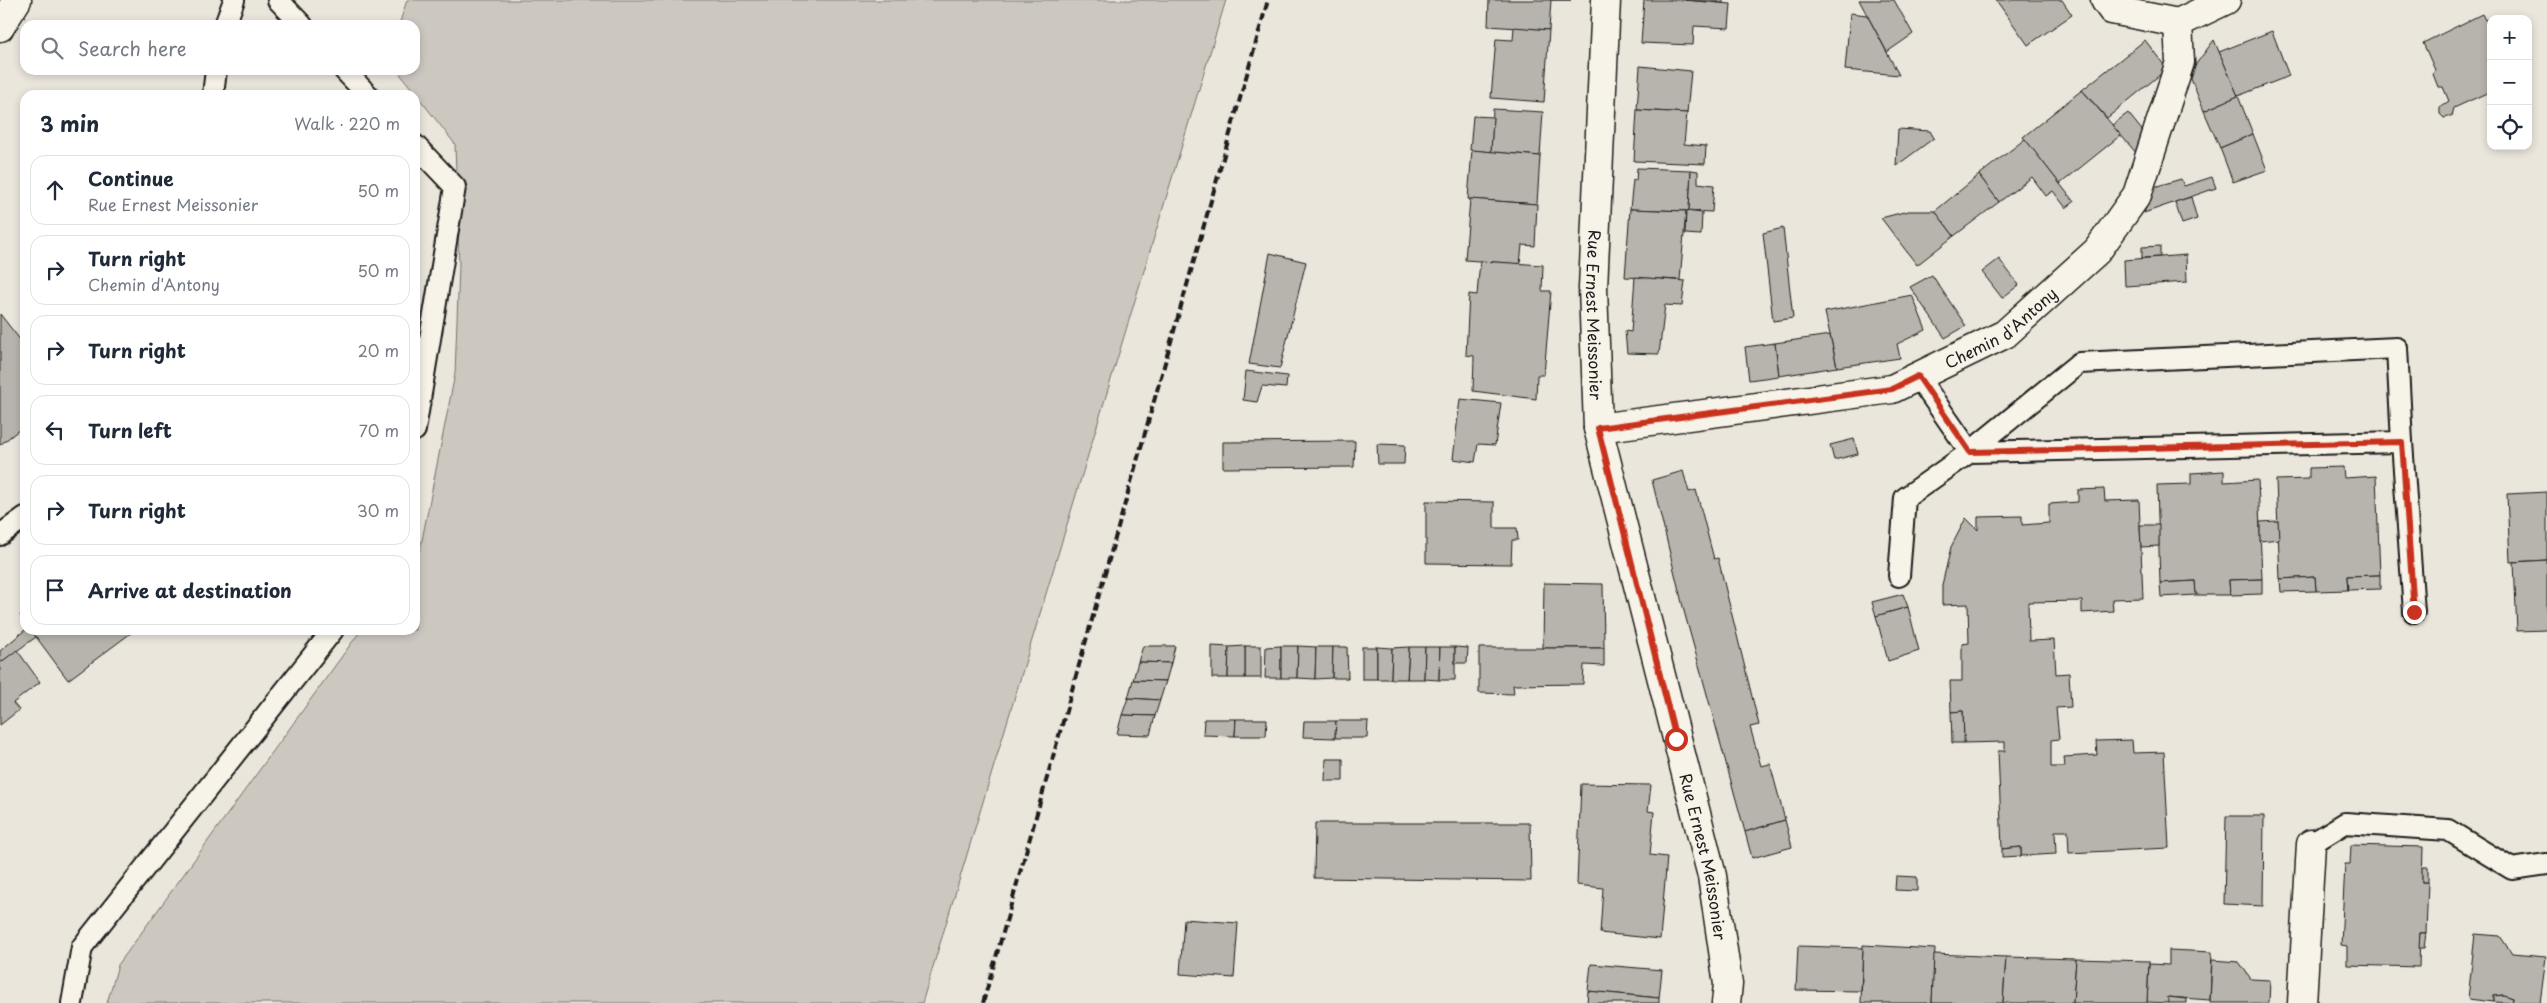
<!DOCTYPE html>
<html lang="en">
<head>
<meta charset="utf-8">
<style>
  :root { --surface:#fff; --page:#f6f6f7; --text:#1f2937; --muted:#747a83; --line:#e0e1e3 }
  body { margin:0; font-family:"Playpen Sans",sans-serif; background:var(--page); color:var(--text) }
  .controls { position:absolute; right:15px; top:15px; display:grid; overflow:hidden; border-radius:10px; box-shadow:0 2px 8px #0003 }
  .controls button { width:45px; height:45px; display:grid; place-items:center; padding:0; border:0; border-bottom:1px solid var(--line); background:var(--surface); color:var(--text); font:25px sans-serif }
  .stop { position:absolute; width:15px; height:15px; margin:-11px; border:4px solid #c8321e; border-radius:50%; background:#fff }
  .stop.end { background:#c8321e; border-color:#fff; box-shadow:0 1px 5px #0008 }
  .list { margin:0; padding:0; list-style:none }
  h2 { display:flex; justify-content:space-between; align-items:center; height:65px; margin:0; padding:0 20px; font-size:21px }
  h2 small { font-size:16px; font-weight:400; color:var(--muted) }
  .list li { display:grid; grid-template-columns:32px 1fr auto; gap:15px; align-items:center; box-sizing:border-box; height:70px; margin:0 10px 10px; padding:0 10px; border:1px solid var(--line); border-radius:15px }
  .list b { display:block; font-size:19px; white-space:nowrap }
  .list p { margin:0; font-size:16px; white-space:nowrap; color:var(--muted) }
  .list em { font-size:16px; font-style:normal; color:var(--muted) }
  .icon { flex:none; width:28px; height:28px; fill:none; stroke:currentColor; stroke-width:2; stroke-linecap:round; stroke-linejoin:round }
  .map { position:relative; flex:none; width:2547px; height:1003px; overflow:hidden }
  .search { position:absolute; background:var(--surface); box-shadow:0 2px 8px #0003; left:20px; top:20px; width:400px; height:55px; display:flex; align-items:center; gap:12px; box-sizing:border-box; padding:0 18px; border-radius:15px; color:var(--muted); font-size:19px }
  .panel { position:absolute; background:var(--surface); box-shadow:0 2px 8px #0003; left:20px; top:90px; width:400px; height:545px; border-radius:15px }
  .map>svg:first-child { display:block }
  .green { fill:#ccc8c0; stroke:#74726e }
  .building { fill:#b6b4ac; stroke:#1c1c1c }
  .lines { fill:none; stroke-linecap:round; stroke-linejoin:round }
  .service-casing { stroke:#1c1c1c; stroke-width:24 }
  .minor-casing { stroke:#1c1c1c; stroke-width:31 }
  .service { stroke:#f7f3e8; stroke-width:20 }
  .minor { stroke:#f7f3e8; stroke-width:28 }
  .rail { stroke:#1c1c1c; stroke-width:4; stroke-dasharray:8 4; stroke-linecap:butt }
  .route { stroke:#c8321e; stroke-width:6 }
  .labels { text-anchor:middle; dominant-baseline:central; stroke-width:4; stroke-linejoin:round; paint-order:stroke }
  .street-label { font-size:16px; fill:#1c1c1c; stroke:#f7f3e8 }
</style>
</head>
<body>
<div class="map">
<svg width="2547" height="1003" viewBox="0 0 2547 1003">
  <rect width="100%" height="100%" fill="#eae6dc"/>
  <filter id="ink" filterUnits="userSpaceOnUse"><feTurbulence type="fractalNoise" baseFrequency=".02" numOctaves="2"/><feDisplacementMap in="SourceGraphic" scale="10" xChannelSelector="R" yChannelSelector="G"/><feConvolveMatrix kernelMatrix="1 2 1 2 8 2 1 2 1" color-interpolation-filters="sRGB"/></filter>
  <g filter="url(#ink)">
    <!-- green -->
    <polygon class="green" points="407,0 1226,0 922,1003 107,1003 118,965 361,630 415,630 415,556 420,550 455,374 459,266 455,144 397,70 415,70 415,25 399,25"/>
    <!-- building -->
    <g class="building">
      <polygon points="1489,0 1571,0 1551,0 1549,30 1488,26"/>
      <polygon points="1644,0 1685,0 1731,4 1729,28 1694,26 1693,45 1641,43"/>
      <polygon points="1685,0 1723,0 1723,3"/>
      <polygon points="1859,0 1894,0 1913,34 1887,52"/>
      <polygon points="1996,0 2062,0 2072,15 2028,45"/>
      <polygon points="1850,13 1867,15 1899,75 1845,70"/>
      <polygon points="2482,14 2485,20 2491,18 2491,54 2488,55 2491,62 2491,91 2454,108 2452,116 2444,118 2440,114 2440,107 2449,101 2443,87 2438,87 2433,74 2435,70 2423,43"/>
      <polygon points="1514,27 1549,30 1544,102 1491,98 1496,39 1513,40"/>
      <polygon points="2272,31 2289,76 2238,96 2219,52"/>
      <polygon points="2145,40 2167,69 2107,118 2082,90"/>
      <polygon points="2214,40 2238,96 2204,111 2191,79 2196,64"/>
      <polygon points="1640,66 1691,71 1687,113 1637,110"/>
      <polygon points="2082,90 2121,135 2060,184 2023,137"/>
      <polygon points="2238,96 2253,134 2220,148 2204,111"/>
      <polygon points="1493,109 1543,112 1540,156 1491,152"/>
      <polygon points="1637,110 1687,113 1684,144 1706,146 1705,164 1634,161"/>
      <polygon points="2128,113 2145,134 2138,155 2112,125"/>
      <polygon points="1473,116 1493,117 1491,152 1470,150"/>
      <polygon points="1898,129 1930,131 1934,138 1896,166"/>
      <polygon points="2253,134 2267,170 2233,182 2220,148"/>
      <polygon points="2025,139 2074,202 2066,208 2053,191 2046,196 2032,177 1999,202 1979,175"/>
      <polygon points="1472,150 1540,156 1537,204 1468,199"/>
      <polygon points="1637,168 1691,170 1689,211 1630,209 1633,180 1636,181"/>
      <polygon points="1691,170 1698,171 1698,183 1714,185 1712,212 1689,211"/>
      <polygon points="1979,175 1999,202 1954,236 1935,211"/>
      <polygon points="2212,177 2216,188 2144,213 2154,187 2181,179 2184,186"/>
      <polygon points="2191,197 2197,219 2182,224 2175,202"/>
      <polygon points="1470,199 1537,204 1535,246 1522,245 1520,264 1465,260"/>
      <polygon points="1630,209 1686,211 1680,280 1625,277"/>
      <polygon points="1686,211 1702,213 1701,235 1685,234"/>
      <polygon points="1908,211 1935,211 1954,236 1917,265 1881,218"/>
      <polygon points="1783,228 1793,318 1773,321 1763,233"/>
      <polygon points="2160,246 2160,257 2142,258 2142,247"/>
      <polygon points="1270,253 1306,262 1280,368 1249,364"/>
      <polygon points="2186,255 2187,282 2125,286 2124,260"/>
      <polygon points="1999,259 2019,285 2002,298 1982,272"/>
      <polygon points="1480,261 1543,265 1542,291 1551,291 1544,375 1537,375 1536,399 1473,391 1474,356 1466,355 1469,294 1477,295"/>
      <polygon points="1932,275 1966,326 1945,338 1910,287"/>
      <polygon points="1635,277 1685,281 1682,306 1665,305 1659,354 1627,353 1625,331 1631,332"/>
      <polygon points="1912,295 1926,330 1897,344 1900,358 1837,367 1825,312"/>
      <polygon points="0,314 25,346 25,425 0,445"/>
      <polygon points="1830,335 1837,367 1779,376 1775,343"/>
      <polygon points="1775,343 1779,376 1749,380 1745,347"/>
      <polygon points="1246,371 1287,376 1286,388 1262,386 1257,402 1243,400"/>
      <polygon points="1460,399 1501,403 1495,445 1478,444 1475,462 1453,459"/>
      <polygon points="1854,439 1858,454 1834,460 1830,445"/>
      <polygon points="1355,441 1354,467 1223,468 1223,442"/>
      <polygon points="1377,444 1405,445 1404,464 1378,464"/>
      <polygon points="2343,467 2344,478 2376,476 2380,575 2347,576 2348,590 2316,591 2315,577 2280,579 2276,480 2309,479 2309,468"/>
      <polygon points="1683,471 1689,492 1696,490 1714,559 1718,558 1759,725 1750,727 1761,766 1770,764 1785,820 1745,832 1684,611 1652,480"/>
      <polygon points="2224,471 2224,482 2258,480 2262,579 2229,580 2230,595 2196,595 2195,581 2160,583 2157,485 2191,484 2191,473"/>
      <polygon points="2104,489 2105,501 2139,500 2143,598 2112,599 2113,611 2082,613 2082,601 2028,602 2029,641 2054,640 2056,674 2069,673 2071,707 2056,708 2059,739 2051,740 2051,767 2065,767 2064,757 2097,755 2096,741 2132,740 2133,753 2164,752 2169,848 2069,853 2068,831 2055,831 2056,854 2021,856 2021,847 2002,849 1998,751 2005,751 2005,742 1964,743 1963,711 1951,712 1950,681 1962,681 1962,644 1969,643 1968,604 1942,605 1942,585 1951,547 1966,518 1978,530 1978,517 2022,516 2022,525 2049,523 2049,504 2078,502 2078,490"/>
      <polygon points="2547,492 2547,560 2510,562 2507,494"/>
      <polygon points="1426,501 1494,502 1494,528 1517,528 1518,540 1512,540 1511,564 1426,563"/>
      <polygon points="2278,521 2279,539 2260,541 2260,522"/>
      <polygon points="2140,525 2159,525 2159,546 2141,547"/>
      <polygon points="2547,560 2547,630 2517,631 2514,562"/>
      <polygon points="2380,575 2380,589 2348,590 2347,576"/>
      <polygon points="2315,577 2316,591 2281,592 2280,579"/>
      <polygon points="2262,579 2262,594 2230,595 2229,580"/>
      <polygon points="2195,581 2196,595 2161,597 2160,583"/>
      <polygon points="1544,583 1603,584 1604,648 1543,648"/>
      <polygon points="1903,594 1908,607 1876,616 1872,602"/>
      <polygon points="1908,607 1919,651 1888,661 1876,616"/>
      <polygon points="25,611 25,622 20,615"/>
      <polygon points="25,630 31,630 36,637 0,663 0,651"/>
      <polygon points="31,630 135,630 68,680"/>
      <polygon points="1143,646 1175,646 1171,663 1138,662"/>
      <polygon points="1212,646 1229,647 1228,678 1212,678"/>
      <rect x="1245" y="646" width="16" height="32"/>
      <polygon points="1245,646 1245,678 1228,678 1229,647"/>
      <polygon points="1281,646 1281,678 1265,678 1266,647"/>
      <polygon points="1281,646 1298,646 1297,678 1281,678"/>
      <polygon points="1298,646 1316,647 1315,679 1297,678"/>
      <polygon points="1316,647 1333,647 1332,678 1315,679"/>
      <polygon points="1333,647 1347,647 1348,678 1332,678"/>
      <rect x="1362" y="647" width="15" height="32"/>
      <polygon points="1377,647 1392,648 1391,679 1377,679"/>
      <polygon points="1409,647 1425,647 1424,679 1407,679"/>
      <polygon points="1409,647 1407,679 1391,679 1392,648"/>
      <polygon points="1425,647 1440,647 1439,680 1424,679"/>
      <polygon points="1440,647 1455,647 1455,680 1439,680"/>
      <polygon points="1455,647 1468,648 1467,663 1455,663"/>
      <polygon points="1479,648 1604,648 1604,666 1584,665 1583,684 1513,685 1514,694 1479,693"/>
      <polygon points="17,650 40,682 13,703 19,710 0,725 0,663"/>
      <polygon points="1138,662 1171,663 1166,681 1133,680"/>
      <polygon points="1133,680 1166,681 1160,700 1128,698"/>
      <polygon points="1128,698 1160,700 1155,716 1122,715"/>
      <polygon points="1963,711 1964,743 1952,743 1951,712"/>
      <polygon points="1122,715 1155,716 1150,735 1117,734"/>
      <polygon points="1204,719 1236,719 1235,736 1203,735"/>
      <polygon points="1236,719 1267,719 1266,736 1235,736"/>
      <polygon points="1304,721 1336,721 1335,738 1303,737"/>
      <polygon points="1336,721 1368,721 1367,738 1335,738"/>
      <polygon points="1326,759 1343,759 1343,781 1325,781"/>
      <polygon points="1581,784 1651,785 1648,811 1654,812 1650,855 1667,857 1660,939 1600,933 1603,888 1577,885"/>
      <polygon points="2226,816 2264,816 2263,906 2224,904"/>
      <polygon points="1785,820 1792,847 1752,858 1745,832"/>
      <polygon points="1315,823 1530,823 1531,881 1314,878"/>
      <polygon points="2351,845 2423,847 2422,882 2428,882 2426,933 2420,933 2419,967 2347,965 2347,946 2341,945 2345,864 2350,864"/>
      <polygon points="2021,847 2021,856 2002,857 2002,849"/>
      <rect x="2422" y="867" width="6" height="15"/>
      <polygon points="1896,876 1917,877 1917,891 1895,890"/>
      <polygon points="1184,919 1238,923 1234,978 1180,974"/>
      <polygon points="2420,933 2426,933 2424,948 2419,948"/>
      <polygon points="2475,934 2500,936 2512,954 2546,957 2540,1003 2512,1003 2513,998 2504,995 2494,996 2494,1002 2468,999"/>
      <polygon points="1863,945 1935,949 1932,1003 1861,1003"/>
      <polygon points="1798,946 1863,948 1861,991 1796,990"/>
      <polygon points="2169,950 2212,952 2210,1000 2168,997 2168,1003 2147,1002 2149,964 2169,965"/>
      <polygon points="1934,954 2006,957 2003,1003 1932,1003"/>
      <polygon points="2006,957 2076,959 2073,1003 2003,1003"/>
      <polygon points="2076,959 2149,961 2147,1003 2073,1003"/>
      <polygon points="2212,960 2239,962 2251,979 2270,980 2269,1003 2210,1003"/>
      <polygon points="1591,964 1662,970 1659,998 1588,991"/>
      <polygon points="1588,991 1659,998 1659,1003 1587,1003"/>
      <polygon points="2504,995 2513,998 2512,1003 2494,1002 2494,996"/>
      <polygon points="2168,997 2187,999 2187,1003 2168,1003"/>
    </g>
    <g class="lines">
      <defs>
        <g id="service">
          <polyline points="278,0 302,25"/>
          <polyline points="225,25 234,0"/>
          <polyline points="344,70 368,95"/>
          <polyline points="213,95 216,70"/>
          <polyline points="415,145 455,187 415,430"/>
          <polyline points="2402,442 2414,612"/>
          <polyline points="0,535 25,517"/>
          <polyline points="1899,576 1905,498 1970,452 2402,442 2397,348 2079,363 1970,452 1918,377"/>
          <polyline points="2311,844 2345,823 2448,830 2512,869 2547,864"/>
          <polyline points="72,1003 82,947 333,630"/>
        </g>
        <g id="minor">
          <path id="s1" d="M1606,0L1593,288L1598,428L1712,876L1728,984L1726,1003"/>
          <polyline points="2105,0 2112,10 2178,23"/>
          <polyline points="2178,23 2226,0"/>
          <polyline points="0,27 17,0"/>
          <path id="s2" d="M1598,428L1892,389L2005,334L2097,251L2137,195L2180,62L2178,23"/>
          <polyline points="2302,1003 2311,844"/>
        </g>
      </defs>
      <!-- service casing -->
      <use href="#service" class="service-casing"/>
      <!-- minor casing -->
      <use href="#minor" class="minor-casing"/>
      <!-- service -->
      <use href="#service" class="service"/>
      <!-- minor -->
      <use href="#minor" class="minor"/>
      <!-- rail -->
      <polyline class="rail" points="983,1003 1268,0"/>
    </g>
  </g>
  <g class="lines" filter="url(#ink)">
    <!-- route -->
    <polyline class="route" points="1676,739 1598,428 1892,389 1918,376 1970,452 2402,442 2414,612"/>
  </g>
  <g class="labels">
    <!-- street labels -->
    <g class="street-label">
      <text stroke="none"><textPath href="#s1" startOffset="315">Rue Ernest Meissonier</textPath></text>
      <text stroke="none"><textPath href="#s2" startOffset="422">Chemin d'Antony</textPath></text>
      <text stroke="none"><textPath href="#s1" startOffset="870">Rue Ernest Meissonier</textPath></text>
    </g>
  </g>
</svg>
<div class="controls">
<button>+</button>
<button>−</button>
<button><svg class="icon" aria-label="locate" viewBox="0 0 24 24"><circle cx="12" cy="12" r="6"/><path d="M12 2v4M12 18v4M2 12h4M18 12h4"/></svg></button>
</div>
<div class="stop" style="left:1676px;top:739px"></div>
<div class="stop end" style="left:2414px;top:612px"></div>
<div class="search"><svg class="icon" aria-label="search" viewBox="0 0 24 24"><circle cx="10" cy="10" r="6"/><path d="M15 15l6 6"/></svg>Search here</div>
<section class="panel">
<h2>3 min<small>Walk · 220 m</small></h2>
<ul class="list">
<li><svg class="icon" aria-label="ahead" viewBox="0 0 24 24"><path d="M12 20V5M6 11l6-6 6 6"/></svg><div><b>Continue</b><p>Rue Ernest Meissonier</p></div><em>50 m</em></li>
<li><svg class="icon" aria-label="right" viewBox="0 0 24 24"><path d="M7 20v-9h11M14 6l5 5-5 5"/></svg><div><b>Turn right</b><p>Chemin d'Antony</p></div><em>50 m</em></li>
<li><svg class="icon" aria-label="right" viewBox="0 0 24 24"><path d="M7 20v-9h11M14 6l5 5-5 5"/></svg><div><b>Turn right</b></div><em>20 m</em></li>
<li><svg class="icon" aria-label="left" viewBox="0 0 24 24"><path d="M17 20v-9H6M10 6l-5 5 5 5"/></svg><div><b>Turn left</b></div><em>70 m</em></li>
<li><svg class="icon" aria-label="right" viewBox="0 0 24 24"><path d="M7 20v-9h11M14 6l5 5-5 5"/></svg><div><b>Turn right</b></div><em>30 m</em></li>
<li><svg class="icon" aria-label="arrive" viewBox="0 0 24 24"><path d="M6 21V4h12l-3 4 3 4H6"/></svg><div><b>Arrive at destination</b></div></li>
</ul>
</section>
</div>
</body>
</html>
